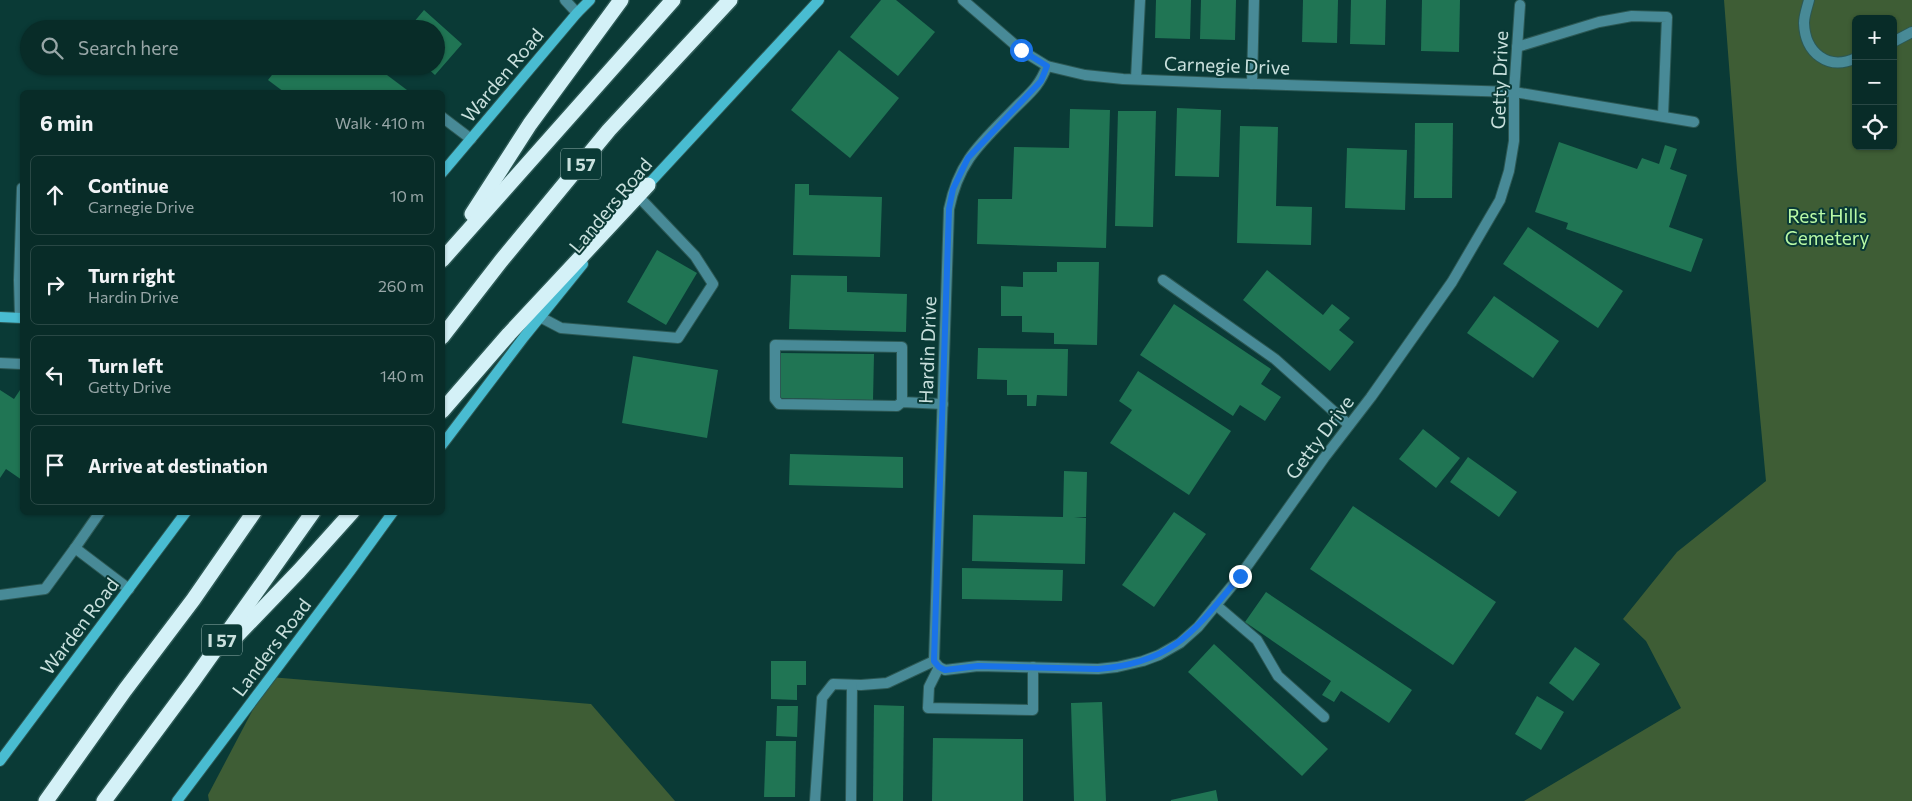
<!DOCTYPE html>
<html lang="en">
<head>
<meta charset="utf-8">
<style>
  :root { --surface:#082c28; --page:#163834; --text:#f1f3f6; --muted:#98a7a8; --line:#294845 }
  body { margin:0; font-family:Commissioner,sans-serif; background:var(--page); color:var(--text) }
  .controls { position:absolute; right:15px; top:15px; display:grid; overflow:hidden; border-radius:8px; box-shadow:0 1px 4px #0004 }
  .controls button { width:45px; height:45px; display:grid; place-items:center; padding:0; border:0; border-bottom:1px solid var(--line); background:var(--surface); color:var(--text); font:25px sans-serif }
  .stop { position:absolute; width:15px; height:15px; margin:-11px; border:4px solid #1a73e8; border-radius:50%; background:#fff }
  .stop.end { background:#1a73e8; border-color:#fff; box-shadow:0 1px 5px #0008 }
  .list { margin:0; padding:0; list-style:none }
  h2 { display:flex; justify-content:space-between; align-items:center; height:65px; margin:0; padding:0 20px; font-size:21px }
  h2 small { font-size:16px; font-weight:400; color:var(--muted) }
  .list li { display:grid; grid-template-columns:32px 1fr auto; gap:15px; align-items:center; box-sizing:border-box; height:80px; margin:0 10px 10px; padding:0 10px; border:1px solid var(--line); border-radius:8px }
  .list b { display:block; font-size:19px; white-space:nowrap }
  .list p { margin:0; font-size:16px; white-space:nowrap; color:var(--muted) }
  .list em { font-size:16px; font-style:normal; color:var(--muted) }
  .icon { flex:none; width:28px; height:28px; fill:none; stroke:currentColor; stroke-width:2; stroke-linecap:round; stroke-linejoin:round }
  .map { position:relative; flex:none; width:1912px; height:801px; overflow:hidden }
  .search { position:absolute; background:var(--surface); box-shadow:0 1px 4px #0004; left:20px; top:20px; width:425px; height:55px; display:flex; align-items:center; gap:12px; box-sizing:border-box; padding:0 18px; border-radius:28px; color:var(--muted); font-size:19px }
  .panel { position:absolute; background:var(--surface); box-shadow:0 1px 4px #0004; left:20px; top:90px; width:425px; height:425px; border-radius:8px }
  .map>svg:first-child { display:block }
  .green { fill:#3e5d35; fill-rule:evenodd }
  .building { fill:#207554 }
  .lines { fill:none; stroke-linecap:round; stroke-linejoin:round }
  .lane-casing { stroke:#2c5854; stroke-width:12 }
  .street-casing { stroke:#2c5854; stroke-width:12 }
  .secondary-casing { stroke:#2c5854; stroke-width:12 }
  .highway-casing { stroke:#2c5854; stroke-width:18 }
  .lane { stroke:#488a97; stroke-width:10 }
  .street { stroke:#488a97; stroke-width:10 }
  .secondary { stroke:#49bcd1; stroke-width:10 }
  .highway { stroke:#d4f1f7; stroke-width:15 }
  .route { stroke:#1a73e8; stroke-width:6 }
  .labels { text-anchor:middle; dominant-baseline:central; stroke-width:4; stroke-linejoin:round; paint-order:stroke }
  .shield { fill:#0a3a36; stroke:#90aeab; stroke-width:1 }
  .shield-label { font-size:18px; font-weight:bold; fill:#c9e0dd }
  .street-label { font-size:19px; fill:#c9e0dd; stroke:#0a3a36 }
  .park-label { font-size:19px; fill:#b9f9a6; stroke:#0a3a36 }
</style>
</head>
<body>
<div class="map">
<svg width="1912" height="801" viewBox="0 0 1912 801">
  <rect width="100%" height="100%" fill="#0a3a36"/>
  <!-- green -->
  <g class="green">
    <path d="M1724,0H1912V801H1524L1681,708L1646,641L1623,619L1677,552L1766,481L1737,170ZM1856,19H1893V146H1856Z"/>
    <polygon points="270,677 591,704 675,801 209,801 208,795"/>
  </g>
  <!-- building -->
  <g class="building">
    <polygon points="881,0 896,0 935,32 898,76 850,37"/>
    <polygon points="1156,0 1191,0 1190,39 1155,38"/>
    <polygon points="1201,0 1236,0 1235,40 1200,39"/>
    <polygon points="1303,0 1338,0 1337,43 1302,42"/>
    <polygon points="1351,0 1386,0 1385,45 1350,44"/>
    <polygon points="1422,0 1460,0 1459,52 1421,51"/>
    <polygon points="424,10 462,44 435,75 425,66 436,66 436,29 408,29"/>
    <polygon points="314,20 326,29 307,29"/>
    <polygon points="839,50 899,98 850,158 791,110"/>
    <polygon points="279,66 375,66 407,90 405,92 284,92 268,80"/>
    <polygon points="1177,108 1221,110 1219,177 1175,176"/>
    <polygon points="1070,109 1110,110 1106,248 977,244 978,199 1012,199 1014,147 1069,148"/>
    <polygon points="1118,111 1156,111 1153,227 1115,226"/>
    <polygon points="1415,123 1453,123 1452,198 1414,198"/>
    <polygon points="1240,126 1278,127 1276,206 1312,207 1311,245 1237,243"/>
    <polygon points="1559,142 1637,169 1642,158 1659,164 1665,145 1677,149 1670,169 1687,175 1669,227 1703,239 1691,272 1566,229 1568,223 1535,212"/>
    <polygon points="1347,148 1407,150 1405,210 1345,208"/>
    <polygon points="795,184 809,184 809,195 882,197 880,257 793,255"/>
    <polygon points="1528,227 1623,291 1598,328 1503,264"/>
    <polygon points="657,250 697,273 666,325 627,302"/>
    <polygon points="1057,262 1099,262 1097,345 1054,344 1054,333 1022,332 1022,316 1001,316 1001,286 1023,287 1023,272 1057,272"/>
    <polygon points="1267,270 1323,315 1332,304 1350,318 1339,330 1354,342 1330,371 1243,300"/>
    <polygon points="791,275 847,276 847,292 907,294 906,332 789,329"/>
    <polygon points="1494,296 1559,341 1533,378 1467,333"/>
    <polygon points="1174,304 1271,369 1261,384 1281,397 1265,421 1240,405 1233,416 1140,355"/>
    <polygon points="978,348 1068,349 1067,396 1037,395 1036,406 1027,406 1027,395 1007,395 1007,380 977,379"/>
    <polygon points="780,353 874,354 873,400 779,398"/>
    <polygon points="633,356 718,370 707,438 622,423"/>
    <polygon points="1138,371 1231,431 1189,495 1110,443 1132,410 1119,401"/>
    <polygon points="22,387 22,480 6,469 0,478 0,390 14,399"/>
    <polygon points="1423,429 1460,458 1436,488 1399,459"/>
    <polygon points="790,454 903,457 903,488 789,485"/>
    <polygon points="1468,457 1517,492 1499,517 1450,482"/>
    <polygon points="1064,471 1087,472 1086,517 1074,517 1086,518 1085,564 972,561 973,515 1063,517"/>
    <polygon points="1353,506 1496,602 1453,665 1310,569"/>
    <polygon points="1174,512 1206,534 1154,607 1122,585"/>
    <polygon points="962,568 1063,570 1062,601 962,599"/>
    <polygon points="1266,592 1412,690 1389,723 1341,691 1334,702 1322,695 1331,681 1245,622"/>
    <polygon points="1214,644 1328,749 1302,776 1188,672"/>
    <polygon points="1575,647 1600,664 1573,701 1549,683"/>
    <polygon points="771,661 806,661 806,685 797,685 797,700 771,699"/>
    <polygon points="1537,696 1564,712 1541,750 1515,734"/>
    <polygon points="1102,702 1106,801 1074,801 1071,703"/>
    <polygon points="874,705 904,706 903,801 873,801"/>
    <polygon points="777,706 798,706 797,737 776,736"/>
    <polygon points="933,738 1023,739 1023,801 932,801"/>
    <polygon points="766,741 796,741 795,797 764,797"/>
    <polygon points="1216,790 1218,801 1171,801 1171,800"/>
  </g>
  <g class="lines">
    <defs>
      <g id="lane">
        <polyline points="565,0 577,13"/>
        <path d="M1809,0C1807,8 1804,16 1804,23C1805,53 1828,71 1856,58"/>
        <polyline points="1893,42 1912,32"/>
        <polyline points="1517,47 1599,22 1632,16 1667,17 1663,116"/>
        <polyline points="1136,79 1140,0"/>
        <polyline points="1252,84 1254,0"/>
        <polyline points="1514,92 1694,122"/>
        <polyline points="442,117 471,139"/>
        <polyline points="1163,280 1275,359 1349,425"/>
        <polyline points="540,317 561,328 678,338 713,284 695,256 638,196"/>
        <polyline points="0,363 22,364"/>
        <polyline points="902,402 897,406 779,404 775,399 775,345 902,347 902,402 943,404"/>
        <polyline points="75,548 100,512"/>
        <polyline points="0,595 45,589 75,548 129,589"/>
        <polyline points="1216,605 1257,640 1278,676 1324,717"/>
        <polyline points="939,667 929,687 928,708 1033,710 1033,667"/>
        <polyline points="815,801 822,698 833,684 861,685 887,683 934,661"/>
        <polyline points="851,801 852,685"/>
      </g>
      <g id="street">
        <polyline points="963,0 1021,50 1047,66 1085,75 1123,79 1222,83 1514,92"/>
        <path d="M1047,66C1039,87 1030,93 1015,108C981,143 959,160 949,209L934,661L939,667L945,670L978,666L1098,669L1117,667L1143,661L1159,655L1180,643L1198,627L1240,576L1324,458L1371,397L1452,282L1500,200L1509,171L1514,141V92L1520,5"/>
        <polyline points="20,317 19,280 22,188"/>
      </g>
      <g id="secondary">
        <polyline points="442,173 577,13 590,0"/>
        <polyline points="644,189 819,0"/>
        <polyline points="0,317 22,318"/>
        <polyline points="442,445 524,337 583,264"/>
        <polyline points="0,761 186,512"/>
        <polyline points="177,801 351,570 393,512"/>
      </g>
      <g id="highway">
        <polyline points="472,214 530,124 621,0"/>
        <polyline points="442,260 673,0"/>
        <polyline points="442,337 501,261 609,130 730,0"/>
        <polyline points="442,411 509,334 648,185"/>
        <polyline points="227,646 299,571 352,512"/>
        <polyline points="46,801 125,690 193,600 254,512"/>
        <polyline points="104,801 193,681 313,512"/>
      </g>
    </defs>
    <!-- lane casing -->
    <use href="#lane" class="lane-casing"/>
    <!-- street casing -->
    <use href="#street" class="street-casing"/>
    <!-- secondary casing -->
    <use href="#secondary" class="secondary-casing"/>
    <!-- highway casing -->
    <use href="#highway" class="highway-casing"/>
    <!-- lane -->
    <use href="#lane" class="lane"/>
    <!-- street -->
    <use href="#street" class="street"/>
    <!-- secondary -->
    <use href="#secondary" class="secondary"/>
    <!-- highway -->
    <use href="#highway" class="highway"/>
  </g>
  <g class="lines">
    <!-- route -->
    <path class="route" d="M1021,50L1047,66L1041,81L968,158L953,189L949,209L934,661L939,667L945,670L978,666L1098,669C1174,663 1195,630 1240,576"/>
  </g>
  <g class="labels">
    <!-- shield labels -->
    <g class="shield">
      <rect x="561" y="148.5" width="40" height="31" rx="4"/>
      <rect x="202" y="624.5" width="40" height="31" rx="4"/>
    </g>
    <g class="shield-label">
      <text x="581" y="164">I 57</text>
      <text x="222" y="640">I 57</text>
    </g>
    <!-- street labels -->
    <g class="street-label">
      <text transform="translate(1227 65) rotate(2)">Carnegie Drive</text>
      <text transform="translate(502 75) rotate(-50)">Warden Road</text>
      <text transform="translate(1499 80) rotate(-88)">Getty Drive</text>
      <text transform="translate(610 205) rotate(-50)">Landers Road</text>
      <text transform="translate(927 350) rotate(-88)">Hardin Drive</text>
      <text transform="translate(1319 437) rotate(-53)">Getty Drive</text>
      <text transform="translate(79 626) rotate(-53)">Warden Road</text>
      <text transform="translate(271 647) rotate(-53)">Landers Road</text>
    </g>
    <!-- park labels -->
    <g class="park-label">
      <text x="1827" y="215">Rest Hills<tspan x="1827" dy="22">Cemetery</tspan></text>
    </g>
  </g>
</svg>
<div class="controls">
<button>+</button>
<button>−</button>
<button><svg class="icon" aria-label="locate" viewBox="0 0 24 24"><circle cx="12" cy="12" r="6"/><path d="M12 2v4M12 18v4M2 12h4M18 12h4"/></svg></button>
</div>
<div class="stop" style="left:1021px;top:50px"></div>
<div class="stop end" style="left:1240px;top:576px"></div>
<div class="search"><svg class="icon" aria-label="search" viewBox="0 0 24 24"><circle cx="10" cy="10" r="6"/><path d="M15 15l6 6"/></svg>Search here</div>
<section class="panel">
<h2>6 min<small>Walk · 410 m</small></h2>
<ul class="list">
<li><svg class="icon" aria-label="ahead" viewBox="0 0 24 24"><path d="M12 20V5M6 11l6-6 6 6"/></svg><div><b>Continue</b><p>Carnegie Drive</p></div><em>10 m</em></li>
<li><svg class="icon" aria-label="right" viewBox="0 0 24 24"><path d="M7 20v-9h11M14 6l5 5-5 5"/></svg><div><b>Turn right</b><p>Hardin Drive</p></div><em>260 m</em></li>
<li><svg class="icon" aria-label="left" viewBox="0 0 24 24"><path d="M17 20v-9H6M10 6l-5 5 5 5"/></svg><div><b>Turn left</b><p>Getty Drive</p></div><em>140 m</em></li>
<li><svg class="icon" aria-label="arrive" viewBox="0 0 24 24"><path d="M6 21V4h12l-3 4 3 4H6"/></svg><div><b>Arrive at destination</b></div></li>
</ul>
</section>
</div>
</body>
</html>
